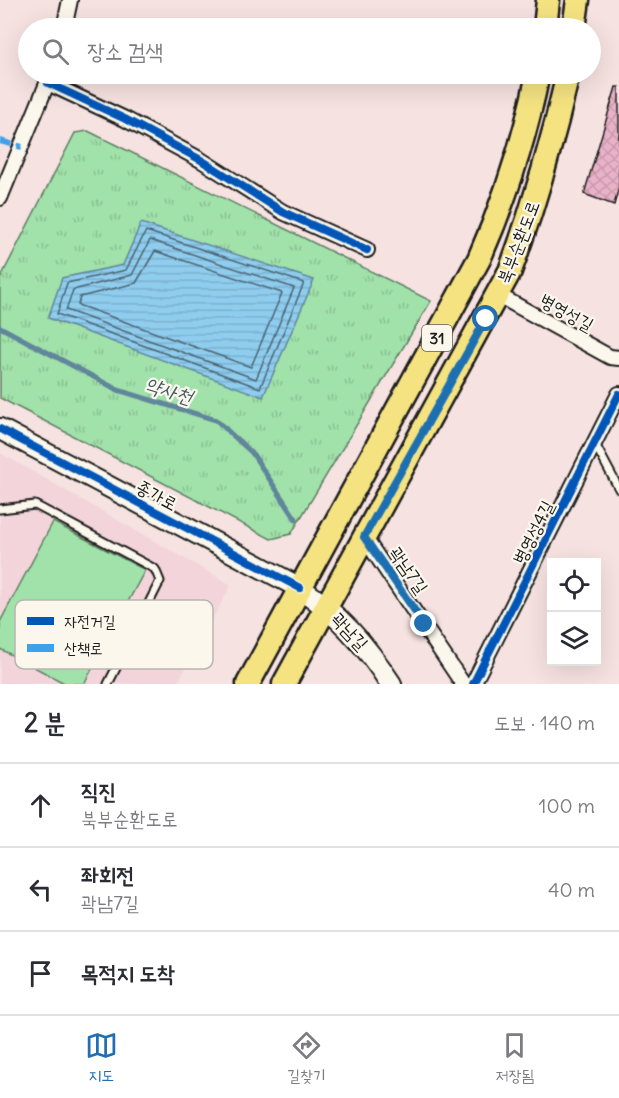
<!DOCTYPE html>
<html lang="ko">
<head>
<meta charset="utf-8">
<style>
  :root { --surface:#fff; --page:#f7f7f7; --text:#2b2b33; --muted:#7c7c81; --line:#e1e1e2; --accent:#1f6fb2 }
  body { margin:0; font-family:Delius,"Poor Story",sans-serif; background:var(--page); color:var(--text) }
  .controls { position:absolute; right:18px; bottom:18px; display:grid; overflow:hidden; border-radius:0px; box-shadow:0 6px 24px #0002 }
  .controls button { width:54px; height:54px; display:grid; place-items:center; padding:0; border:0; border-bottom:2px solid var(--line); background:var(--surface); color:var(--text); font:30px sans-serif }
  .stop { position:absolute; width:18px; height:18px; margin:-14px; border:4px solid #1f6fb2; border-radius:50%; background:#fff }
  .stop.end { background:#1f6fb2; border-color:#fff; box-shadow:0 2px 6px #0008 }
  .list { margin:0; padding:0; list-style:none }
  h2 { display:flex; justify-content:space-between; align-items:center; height:78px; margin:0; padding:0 24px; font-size:26px }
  h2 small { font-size:20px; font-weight:400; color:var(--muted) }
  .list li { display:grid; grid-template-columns:39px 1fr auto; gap:18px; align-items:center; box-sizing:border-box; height:84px; padding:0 24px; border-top:2px solid var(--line) }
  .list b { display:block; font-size:22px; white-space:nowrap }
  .list p { margin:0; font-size:20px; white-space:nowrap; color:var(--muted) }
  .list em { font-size:20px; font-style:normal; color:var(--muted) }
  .icon { flex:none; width:33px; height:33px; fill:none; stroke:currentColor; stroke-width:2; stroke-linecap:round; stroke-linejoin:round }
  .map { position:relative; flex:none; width:619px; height:684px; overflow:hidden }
  .search { position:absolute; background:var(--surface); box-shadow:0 6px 24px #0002; left:18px; right:18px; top:18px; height:66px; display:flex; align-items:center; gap:15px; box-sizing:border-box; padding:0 21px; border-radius:33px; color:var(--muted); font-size:22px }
  .sheet { height:330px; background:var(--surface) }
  nav { display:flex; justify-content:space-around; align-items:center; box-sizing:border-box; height:84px; border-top:2px solid var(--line); background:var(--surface); font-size:16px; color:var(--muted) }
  nav a { display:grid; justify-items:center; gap:3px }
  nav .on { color:var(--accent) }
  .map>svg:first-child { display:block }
  .built { fill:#f2d4da }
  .green { fill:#a1e1aa; stroke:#5e7e63; stroke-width:1.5 }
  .park { fill:url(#park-tufts); stroke:#5e7e63; stroke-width:1.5 }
  .water { fill:url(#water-rules); stroke:#61869b; stroke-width:1.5 }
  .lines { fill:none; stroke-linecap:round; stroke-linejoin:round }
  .shore { stroke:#4a6370; stroke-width:1.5 }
  .stream { stroke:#61869b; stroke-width:5 }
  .building { fill:url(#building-cross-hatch); stroke:#1c1c1c; stroke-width:1.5 }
  .lane-casing { stroke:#1c1c1c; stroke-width:11 }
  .street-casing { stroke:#1c1c1c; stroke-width:18 }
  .secondary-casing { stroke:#1c1c1c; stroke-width:24 }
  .primary-casing { stroke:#1c1c1c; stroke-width:27 }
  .lane { stroke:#fbf7ec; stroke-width:7 }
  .street { stroke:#fbf7ec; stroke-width:14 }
  .secondary { stroke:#fbf7ec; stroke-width:20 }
  .primary { stroke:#f5e382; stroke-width:22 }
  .quiet { stroke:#3da2ea; stroke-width:6; stroke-dasharray:12 6; stroke-linecap:butt }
  .cycleway-casing { stroke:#fbf7ec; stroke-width:11 }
  .cycleway { stroke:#0057b8; stroke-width:8 }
  .route { stroke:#1f6fb2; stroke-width:8 }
  .labels { text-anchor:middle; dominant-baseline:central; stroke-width:4.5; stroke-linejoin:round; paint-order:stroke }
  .shield { fill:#fbf7ec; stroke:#5f5e5a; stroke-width:1.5 }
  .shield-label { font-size:16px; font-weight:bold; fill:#1c1c1c }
  .street-label { font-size:18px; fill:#1c1c1c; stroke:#fbf7ec }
  .water-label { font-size:20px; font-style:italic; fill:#445a66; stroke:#fbf7ec }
  .key { fill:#fbf7ec; stroke:#b8b5ae; stroke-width:1.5 }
  .key-label { font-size:16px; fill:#1c1c1c }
</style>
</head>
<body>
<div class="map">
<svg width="619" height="684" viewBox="0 0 619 684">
  <defs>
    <pattern id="park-tufts" width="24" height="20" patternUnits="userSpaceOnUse" patternTransform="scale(1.5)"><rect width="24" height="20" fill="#a1e1aa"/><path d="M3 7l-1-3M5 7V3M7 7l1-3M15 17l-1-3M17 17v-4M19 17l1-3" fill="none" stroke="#8ac092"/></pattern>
    <pattern id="water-rules" width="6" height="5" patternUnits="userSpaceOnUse" patternTransform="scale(1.5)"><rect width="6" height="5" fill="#8fcdef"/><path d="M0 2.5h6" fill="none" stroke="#7bafcc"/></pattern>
    <pattern id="building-cross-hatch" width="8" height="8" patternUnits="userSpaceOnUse" patternTransform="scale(1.5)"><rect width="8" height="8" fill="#e9b2c8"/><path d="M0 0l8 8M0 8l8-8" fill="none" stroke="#c798ab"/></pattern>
  </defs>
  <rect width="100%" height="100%" fill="#f6e2e1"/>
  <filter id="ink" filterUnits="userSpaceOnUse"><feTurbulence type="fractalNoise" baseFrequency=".0167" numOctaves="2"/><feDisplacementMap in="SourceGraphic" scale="12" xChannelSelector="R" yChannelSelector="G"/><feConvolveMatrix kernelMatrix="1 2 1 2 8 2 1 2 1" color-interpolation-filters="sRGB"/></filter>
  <g filter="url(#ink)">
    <!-- built -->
    <polygon class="built" points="0,453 231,585 177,684 0,684"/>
    <!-- green -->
    <polygon class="green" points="53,522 145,570 84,684 66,684 0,649 0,622"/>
    <!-- park -->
    <polygon class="park" points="88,131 431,301 291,534 271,539 0,398 0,279 75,133"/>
    <!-- water -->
    <polygon class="water" points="141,223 314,280 263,397 48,318 62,278 123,265"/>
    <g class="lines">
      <!-- shore -->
      <g class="shore">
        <polygon points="146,231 304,283 260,388 57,314 67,283 126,270"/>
        <polygon points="150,240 294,288 256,379 66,310 73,290 132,275"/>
        <polygon points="155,251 282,293 251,367 78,305 80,297 136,283"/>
      </g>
      <!-- stream -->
      <polyline class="stream" points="0,327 118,390 216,420 252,453 296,519"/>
    </g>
    <!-- building -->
    <polygon class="building" points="616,87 619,87 619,187 614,205 584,194"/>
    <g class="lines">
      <defs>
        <g id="lane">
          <polyline points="595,444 619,489"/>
          <polyline points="0,509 35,505 155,569 160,581 108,684"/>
        </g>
        <g id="street">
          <polyline points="64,28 70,0"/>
          <polyline points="48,83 125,119 201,160 283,212 367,250"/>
          <polyline points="0,198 51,74"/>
          <polyline points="498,295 610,357 619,358"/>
          <polyline points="364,537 463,684"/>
          <polyline points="473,684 619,394"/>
        </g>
        <path id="secondary" d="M0,429L300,588C339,615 365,644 391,684"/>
        <g id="primary">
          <polyline points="545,28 548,0"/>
          <polyline points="574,28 578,0"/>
          <path d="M248,684L479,259C506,198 525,138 538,74"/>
          <path d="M284,684L510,271C534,206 553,141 568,74"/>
        </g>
      </defs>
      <!-- lane casing -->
      <use href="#lane" class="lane-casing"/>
      <!-- street casing -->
      <use href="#street" class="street-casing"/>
      <!-- secondary casing -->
      <use href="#secondary" class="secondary-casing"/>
      <!-- primary casing -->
      <use href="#primary" class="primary-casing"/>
      <!-- lane -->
      <use href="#lane" class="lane"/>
      <!-- street -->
      <use href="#street" class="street"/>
      <!-- secondary -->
      <use href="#secondary" class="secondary"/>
      <!-- primary -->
      <use href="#primary" class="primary"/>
      <!-- quiet -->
      <polyline class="quiet" points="0,141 22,147"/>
      <defs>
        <g id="cycleway">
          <polyline points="48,83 125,119 201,160 283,212 367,250"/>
          <polyline points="0,429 300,588"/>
          <polyline points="473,684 619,394"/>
        </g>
      </defs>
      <!-- cycleway casing -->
      <use href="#cycleway" class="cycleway-casing"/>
      <!-- cycleway -->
      <use href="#cycleway" class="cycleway"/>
    </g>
  </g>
  <g class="lines" filter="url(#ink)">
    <!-- route -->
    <polyline class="route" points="424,624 364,537 486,319"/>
  </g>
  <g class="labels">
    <!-- shield labels -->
    <rect class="shield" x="422" y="325" width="30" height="26" rx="4.5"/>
    <g class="shield-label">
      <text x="437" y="338">31</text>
    </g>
    <!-- street labels -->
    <g class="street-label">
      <text transform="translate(518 242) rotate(-69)">북부순환도로</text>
      <text transform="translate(567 312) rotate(29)">병영성길</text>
      <text transform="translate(157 495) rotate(28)">종가로</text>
      <text transform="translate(533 532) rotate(-63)">병영성4길</text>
      <text transform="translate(409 570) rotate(55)">곽남7길</text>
      <text transform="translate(350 631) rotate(47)">곽남길</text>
    </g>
    <!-- water labels -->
    <g class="water-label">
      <text transform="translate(169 390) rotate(17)">약사천</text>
    </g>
  </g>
  <!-- legend -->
  <rect x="15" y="600" width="198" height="69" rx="9" class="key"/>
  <rect x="27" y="617" width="27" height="8" fill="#0057b8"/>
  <rect x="27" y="644" width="27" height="8" fill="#3da2ea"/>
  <g class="key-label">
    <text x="64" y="627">자전거길</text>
    <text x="64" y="654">산책로</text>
  </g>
</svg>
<div class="controls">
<button><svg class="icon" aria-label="locate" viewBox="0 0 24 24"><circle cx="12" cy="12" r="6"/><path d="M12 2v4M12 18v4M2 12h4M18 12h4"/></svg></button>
<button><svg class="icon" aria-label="layers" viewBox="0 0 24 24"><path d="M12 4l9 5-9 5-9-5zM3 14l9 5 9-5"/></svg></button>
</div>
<div class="stop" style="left:486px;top:319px"></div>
<div class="stop end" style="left:424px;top:624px"></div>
<div class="search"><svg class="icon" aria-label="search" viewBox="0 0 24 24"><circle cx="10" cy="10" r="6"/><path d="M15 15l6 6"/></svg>장소 검색</div>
</div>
<section class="sheet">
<h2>2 분<small>도보 · 140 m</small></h2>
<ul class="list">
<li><svg class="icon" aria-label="ahead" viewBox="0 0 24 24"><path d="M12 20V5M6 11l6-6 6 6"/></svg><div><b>직진</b><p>북부순환도로</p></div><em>100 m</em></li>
<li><svg class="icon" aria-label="left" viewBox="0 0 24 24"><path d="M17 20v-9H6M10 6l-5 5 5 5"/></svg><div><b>좌회전</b><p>곽남7길</p></div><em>40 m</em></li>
<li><svg class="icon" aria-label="arrive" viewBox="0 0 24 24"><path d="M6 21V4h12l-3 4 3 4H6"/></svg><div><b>목적지 도착</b></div></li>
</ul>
</section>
<nav>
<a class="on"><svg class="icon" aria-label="map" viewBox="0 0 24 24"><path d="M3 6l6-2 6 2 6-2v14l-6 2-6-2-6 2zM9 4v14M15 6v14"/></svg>지도</a>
<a><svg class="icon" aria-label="directions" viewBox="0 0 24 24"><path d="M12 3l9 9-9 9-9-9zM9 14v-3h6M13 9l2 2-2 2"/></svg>길찾기</a>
<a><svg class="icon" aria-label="saved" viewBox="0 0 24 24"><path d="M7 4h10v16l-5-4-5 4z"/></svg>저장됨</a>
</nav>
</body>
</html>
